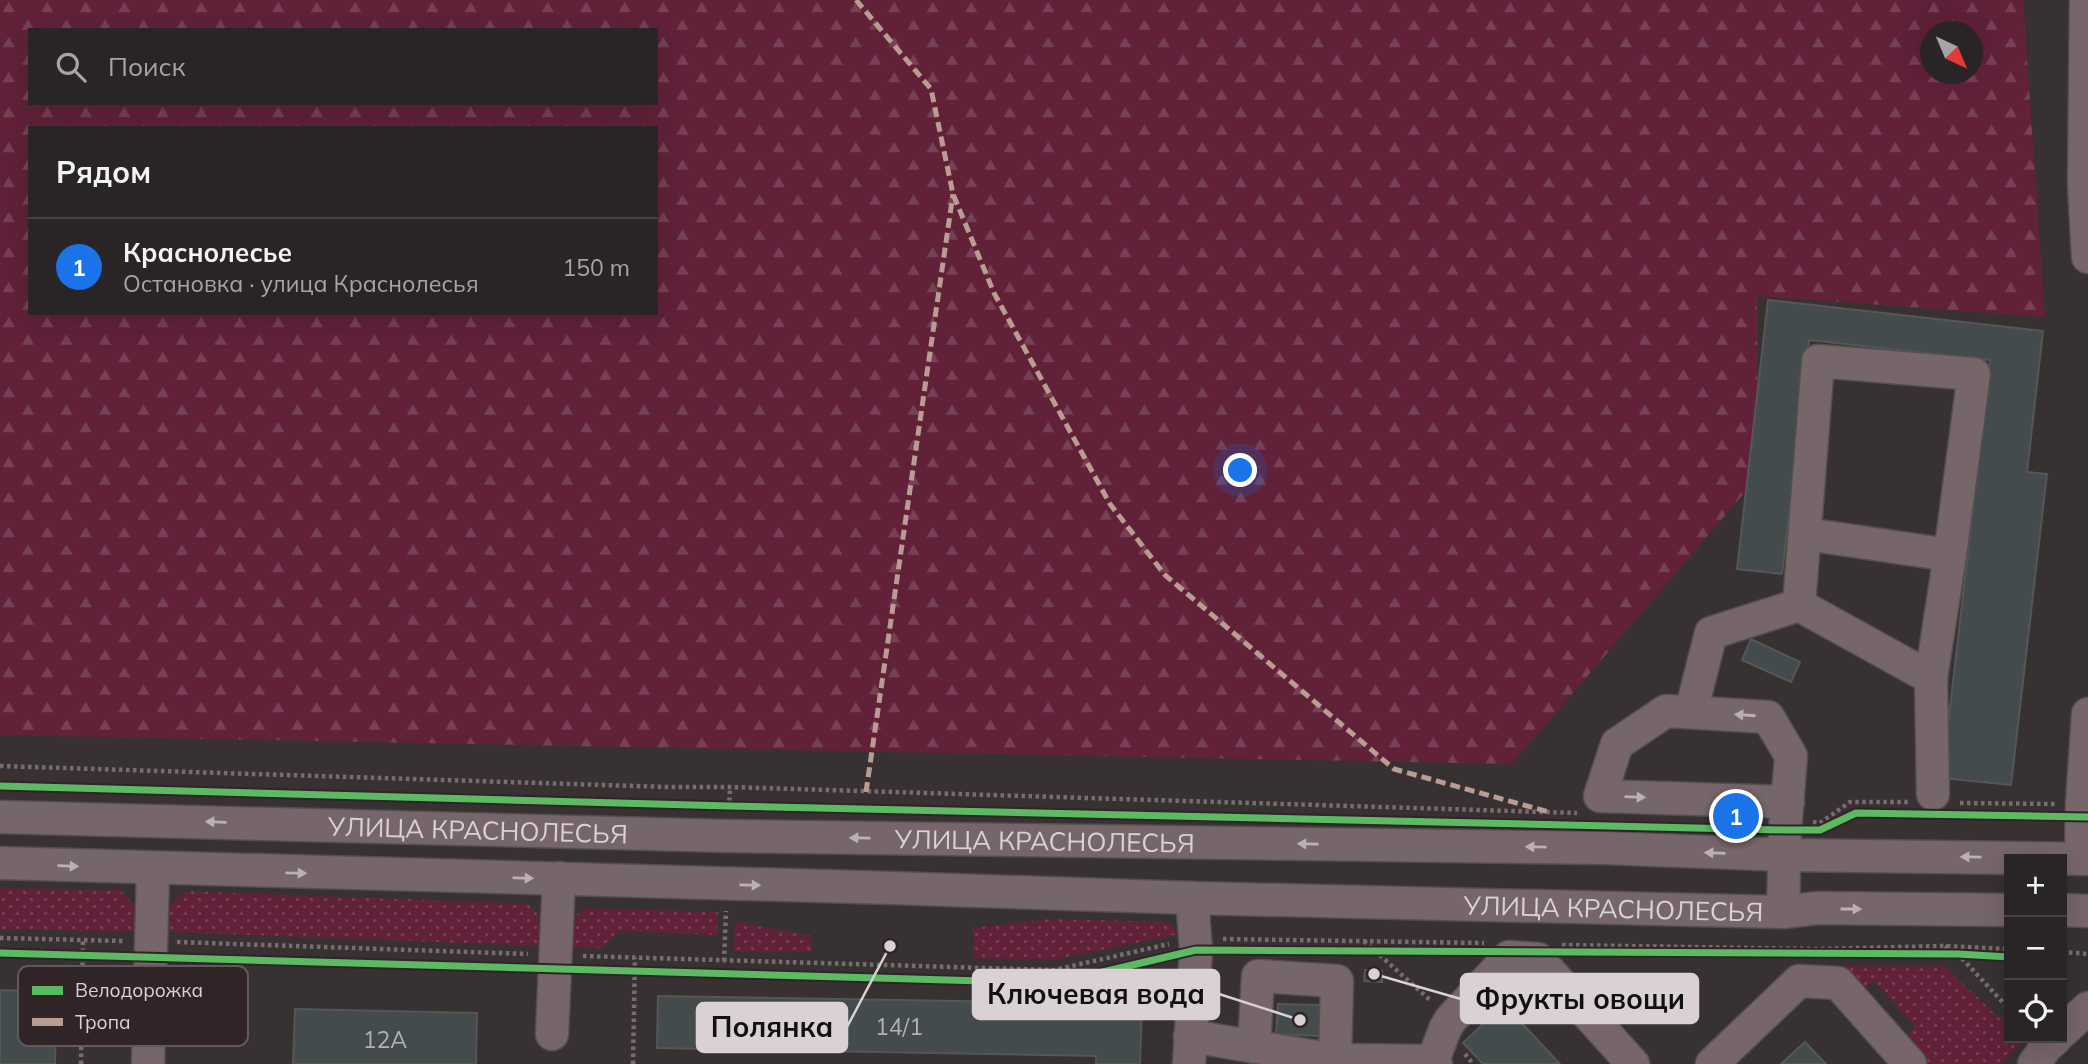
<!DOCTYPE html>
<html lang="ru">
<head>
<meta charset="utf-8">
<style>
  :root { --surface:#292526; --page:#353132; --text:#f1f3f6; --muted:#a5a5a7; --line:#454243; --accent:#1a73e8 }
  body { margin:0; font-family:Mulish,sans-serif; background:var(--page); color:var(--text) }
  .controls { position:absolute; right:21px; bottom:21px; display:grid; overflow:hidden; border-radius:0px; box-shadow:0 7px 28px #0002 }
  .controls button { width:63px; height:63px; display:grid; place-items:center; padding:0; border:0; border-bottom:2px solid var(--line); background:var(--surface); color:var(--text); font:35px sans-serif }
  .compass { position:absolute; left:1920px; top:21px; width:63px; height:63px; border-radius:50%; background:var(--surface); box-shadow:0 7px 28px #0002; rotate:136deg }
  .you { position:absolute; left:1241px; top:471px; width:24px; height:24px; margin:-18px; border:5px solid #fff; border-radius:50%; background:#1a73e8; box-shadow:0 0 0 10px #1a73e833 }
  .badge { display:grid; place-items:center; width:46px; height:46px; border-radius:50%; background:var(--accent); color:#fff; font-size:23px; font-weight:700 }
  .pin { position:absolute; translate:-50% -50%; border:4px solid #fff; box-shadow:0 2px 7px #0006 }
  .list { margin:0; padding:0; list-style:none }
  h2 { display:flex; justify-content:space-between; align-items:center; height:91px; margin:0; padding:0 28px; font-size:30px }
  h2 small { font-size:23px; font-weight:400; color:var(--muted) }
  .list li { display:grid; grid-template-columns:46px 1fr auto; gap:21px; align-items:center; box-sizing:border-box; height:98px; padding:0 28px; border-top:2px solid var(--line) }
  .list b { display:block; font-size:26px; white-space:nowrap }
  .list p { margin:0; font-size:23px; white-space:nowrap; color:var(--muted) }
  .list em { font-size:23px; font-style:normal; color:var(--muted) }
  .icon { flex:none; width:38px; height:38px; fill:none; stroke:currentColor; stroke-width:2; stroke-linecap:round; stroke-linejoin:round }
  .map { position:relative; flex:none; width:2088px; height:1064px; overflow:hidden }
  .search { position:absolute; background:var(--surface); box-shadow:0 7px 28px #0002; left:28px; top:28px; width:630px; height:77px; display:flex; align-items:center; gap:18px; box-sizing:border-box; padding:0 24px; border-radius:0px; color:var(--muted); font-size:26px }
  .panel { position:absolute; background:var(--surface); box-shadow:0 7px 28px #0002; left:28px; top:126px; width:630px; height:189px; border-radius:0px }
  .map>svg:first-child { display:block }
  .grass { fill:url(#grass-dots) }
  .forest { fill:url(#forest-firs); fill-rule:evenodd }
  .building { fill:#434b4d; stroke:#565657; stroke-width:2 }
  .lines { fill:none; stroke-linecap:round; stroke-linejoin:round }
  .minor-casing { stroke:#534f50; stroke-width:35 }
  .path { stroke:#786c6f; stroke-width:4.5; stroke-dasharray:3.5 3.5; stroke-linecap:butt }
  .minor { stroke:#766569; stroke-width:32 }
  .quiet { stroke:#b99d93; stroke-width:5; stroke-dasharray:10 5; stroke-linecap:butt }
  .cycleway-casing { stroke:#302427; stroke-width:11 }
  .cycleway { stroke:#5cba63; stroke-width:7 }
  .oneway { fill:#bbb1b3 }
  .labels { text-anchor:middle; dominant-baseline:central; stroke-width:5; stroke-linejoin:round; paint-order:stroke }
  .number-label { font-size:23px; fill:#b4b0b2 }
  .street-label { font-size:26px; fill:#d9d1d3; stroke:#302427 }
  .key { fill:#302427; stroke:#63585b; stroke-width:2 }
  .key-label { font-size:19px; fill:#d9d1d3 }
  .leader { fill:none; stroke:#d9d1d3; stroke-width:2.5 }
  .callout-dot { fill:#d9d1d3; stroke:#302427; stroke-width:2.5 }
  .callout { fill:#d9d1d3; stroke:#d9d1d3; stroke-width:2.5 }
  .callout-label { font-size:28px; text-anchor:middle; font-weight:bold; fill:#111 }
</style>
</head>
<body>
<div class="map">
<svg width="2088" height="1064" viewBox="0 0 2088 1064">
  <defs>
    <pattern id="grass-dots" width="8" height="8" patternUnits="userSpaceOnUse" patternTransform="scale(1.75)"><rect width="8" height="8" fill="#602139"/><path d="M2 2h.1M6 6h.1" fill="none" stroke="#764055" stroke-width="1.8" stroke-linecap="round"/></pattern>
    <pattern id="forest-firs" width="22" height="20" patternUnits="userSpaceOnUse" patternTransform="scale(1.75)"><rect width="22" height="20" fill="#602139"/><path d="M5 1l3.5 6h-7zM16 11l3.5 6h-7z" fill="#764055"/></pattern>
  </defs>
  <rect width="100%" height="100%" fill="#373132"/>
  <!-- grass -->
  <g class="grass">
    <polygon points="0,888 120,890 136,908 135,932 0,929"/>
    <polygon points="185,891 528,904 544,921 543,946 167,932 168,906"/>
    <polygon points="585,908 718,912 717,935 619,931 602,948 568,947 570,920"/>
    <polygon points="1051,919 1167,922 1179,934 1053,960 973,958 973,928"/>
    <polygon points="735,922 812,936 812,952 734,952"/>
    <polygon points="1943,965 2009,1027 2009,1038 2021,1038 2024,1041 2000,1064 1922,1064 1901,1041 1915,1027 1874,981 1857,993 1829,966"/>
  </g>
  <!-- forest -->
  <path class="forest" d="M0,0H2023L2045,317L1757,296L1758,477L1512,764L0,735ZM30,30H656V103H30ZM1930,32H1972V74H1930ZM30,128H656V313H30Z"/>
  <!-- building -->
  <g class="building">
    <polygon points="1768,300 2043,331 2027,472 2047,474 2011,785 1942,778 1990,360 1809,340 1782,574 1737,569"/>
    <polygon points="1751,639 1800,662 1791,682 1742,660"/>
    <polygon points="1365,970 1382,971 1382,982 1364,981"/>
    <polygon points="0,990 57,992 55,1064 0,1064"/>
    <polygon points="658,996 1142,1004 1140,1064 1096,1064 1096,1056 657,1048"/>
    <polygon points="1278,1004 1321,1005 1319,1036 1276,1034"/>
    <polygon points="1504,1004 1560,1064 1483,1064 1463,1043"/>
    <polygon points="295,1009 477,1013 476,1064 293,1064"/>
    <polygon points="1805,1042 1826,1064 1781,1064"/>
  </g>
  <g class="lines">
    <defs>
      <g id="minor">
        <polyline points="2086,0 2084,184 2088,257"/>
        <polyline points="1805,534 1950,555 1931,678"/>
        <polyline points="1799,605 1818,361 1974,374 1950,555"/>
        <polyline points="1691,712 1711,633 1799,605 1931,678 1933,794"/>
        <path id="s1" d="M0,817L728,836L1604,848L1784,855L2088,859"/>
        <polyline points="2081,859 2082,804 2088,714"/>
        <path id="s2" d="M0,863L892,888L1192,898L1783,912L1818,908L2009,910"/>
        <polyline points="2062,910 2088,911"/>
        <polyline points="1783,912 1785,830 1791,756 1768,717 1666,711 1617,744 1600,796 1788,802"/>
        <polyline points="2062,1032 2088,1008"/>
        <polyline points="552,1034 559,878"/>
        <polyline points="1190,1036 1335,1060 1433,1061 1436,1064"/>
        <polyline points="1254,1047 1258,976 1337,981 1335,1060"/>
        <polyline points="1433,1061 1445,1029 1451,1019 1509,957 1538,959 1633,1064"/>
        <polyline points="148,1064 153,869"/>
        <polyline points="1189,1064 1196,950 1192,898"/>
        <polyline points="1712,1064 1799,981 1838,983 1910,1064"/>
        <polyline points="2034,1064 2046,1047 2056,1038"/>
      </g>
    </defs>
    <!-- minor casing -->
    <use href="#minor" class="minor-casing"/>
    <!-- path -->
    <g class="path">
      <polyline points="0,766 667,787 730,787 1577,813"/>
      <polyline points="1960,803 2056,804"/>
      <polyline points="729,808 730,787"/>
      <polyline points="1813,822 1820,823 1850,802 1909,802"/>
      <polyline points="0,938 123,941"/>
      <polyline points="1223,939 1484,943"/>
      <polyline points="1364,941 1430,1000"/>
      <polyline points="177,942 528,954"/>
      <polyline points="1562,945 1816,949 1944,946 2009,949"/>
      <polyline points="1945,946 1958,954 2009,1009"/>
      <polyline points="2062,952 2088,954"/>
      <polyline points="583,956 1054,970 1169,944"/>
      <polyline points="724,961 726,911"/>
      <polyline points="1465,1054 1473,1064"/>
      <polyline points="81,1064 83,940"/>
      <polyline points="633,1064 635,958"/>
    </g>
    <!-- minor -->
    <use href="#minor" class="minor"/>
    <!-- quiet -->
    <g class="quiet">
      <polyline points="856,0 931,89 953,194 994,293 1110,504 1165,575 1394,769 1549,812"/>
      <polyline points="866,792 953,194"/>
    </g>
    <defs>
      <g id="cycleway">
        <polyline points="0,786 729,806 1785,830 1820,830 1856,813 2088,817"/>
        <polyline points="0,953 1056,983 1196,950 1958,954 2009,957"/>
      </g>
    </defs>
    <!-- cycleway casing -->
    <use href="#cycleway" class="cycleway-casing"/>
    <!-- cycleway -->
    <use href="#cycleway" class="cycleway"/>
  </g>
  <!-- one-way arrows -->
  <defs><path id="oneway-solid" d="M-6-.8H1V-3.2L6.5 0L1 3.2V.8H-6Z" transform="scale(1.75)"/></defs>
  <g class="oneway">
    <use href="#oneway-solid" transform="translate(1745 715) rotate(-176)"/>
    <use href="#oneway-solid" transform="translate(1635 797) rotate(2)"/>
    <use href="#oneway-solid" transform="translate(216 822) rotate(-178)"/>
    <use href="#oneway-solid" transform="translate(860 838) rotate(-179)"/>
    <use href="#oneway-solid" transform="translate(1308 844) rotate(-179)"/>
    <use href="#oneway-solid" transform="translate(1536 847) rotate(-179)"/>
    <use href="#oneway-solid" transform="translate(1715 853) rotate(-178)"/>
    <use href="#oneway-solid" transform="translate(1971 857) rotate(-179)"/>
    <use href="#oneway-solid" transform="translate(68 866) rotate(2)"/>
    <use href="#oneway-solid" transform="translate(296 873) rotate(1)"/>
    <use href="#oneway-solid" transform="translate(523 878) rotate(1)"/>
    <use href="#oneway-solid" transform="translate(750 885) rotate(1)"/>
    <use href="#oneway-solid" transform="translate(1851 909)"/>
  </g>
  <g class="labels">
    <!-- number labels -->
    <g class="number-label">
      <text x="899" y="1026">14/1</text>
      <text x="385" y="1039">12А</text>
    </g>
    <!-- street labels -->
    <g class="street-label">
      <text stroke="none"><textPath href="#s1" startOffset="478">УЛИЦА КРАСНОЛЕСЬЯ</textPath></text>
      <text stroke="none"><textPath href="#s1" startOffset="1045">УЛИЦА КРАСНОЛЕСЬЯ</textPath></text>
      <text stroke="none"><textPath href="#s2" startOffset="1614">УЛИЦА КРАСНОЛЕСЬЯ</textPath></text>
    </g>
  </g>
  <!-- legend -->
  <rect x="18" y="966" width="230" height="80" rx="10" class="key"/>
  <rect x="32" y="986" width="31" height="9" fill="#5cba63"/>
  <rect x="32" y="1018" width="31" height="8" fill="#b99d93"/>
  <g class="key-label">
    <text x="75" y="997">Велодорожка</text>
    <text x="75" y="1029">Тропа</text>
  </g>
  <!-- callouts -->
  <path class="leader" d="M1300 1020L1219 994M1374 974L1461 999M890 946L847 1027"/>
  <g class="callout-dot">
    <circle cx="1300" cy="1020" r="7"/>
    <circle cx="1374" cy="974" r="7"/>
    <circle cx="890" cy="946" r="7"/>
  </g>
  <g class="callout">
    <rect x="973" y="970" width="246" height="49" rx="7"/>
    <rect x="1461" y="974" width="237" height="49" rx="7"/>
    <rect x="697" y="1003" width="150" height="49" rx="7"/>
  </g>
  <g class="callout-label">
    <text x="1096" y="1004">Ключевая вода</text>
    <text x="1580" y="1009">Фрукты овощи</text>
    <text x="772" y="1037">Полянка</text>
  </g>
</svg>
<div class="controls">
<button>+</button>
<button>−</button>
<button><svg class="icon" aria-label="locate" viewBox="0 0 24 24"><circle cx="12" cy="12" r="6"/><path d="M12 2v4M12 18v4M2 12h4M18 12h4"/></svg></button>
</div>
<svg class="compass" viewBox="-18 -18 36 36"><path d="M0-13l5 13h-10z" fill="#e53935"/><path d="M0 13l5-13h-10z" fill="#a5a5a7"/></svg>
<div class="you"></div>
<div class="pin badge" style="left:1736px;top:816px">1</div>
<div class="search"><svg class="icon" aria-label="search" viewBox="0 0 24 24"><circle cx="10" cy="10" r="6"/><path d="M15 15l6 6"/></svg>Поиск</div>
<section class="panel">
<h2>Рядом<small></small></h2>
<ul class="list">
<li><span class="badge">1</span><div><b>Краснолесье</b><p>Остановка · улица Краснолесья</p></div><em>150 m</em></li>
</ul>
</section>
</div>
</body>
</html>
